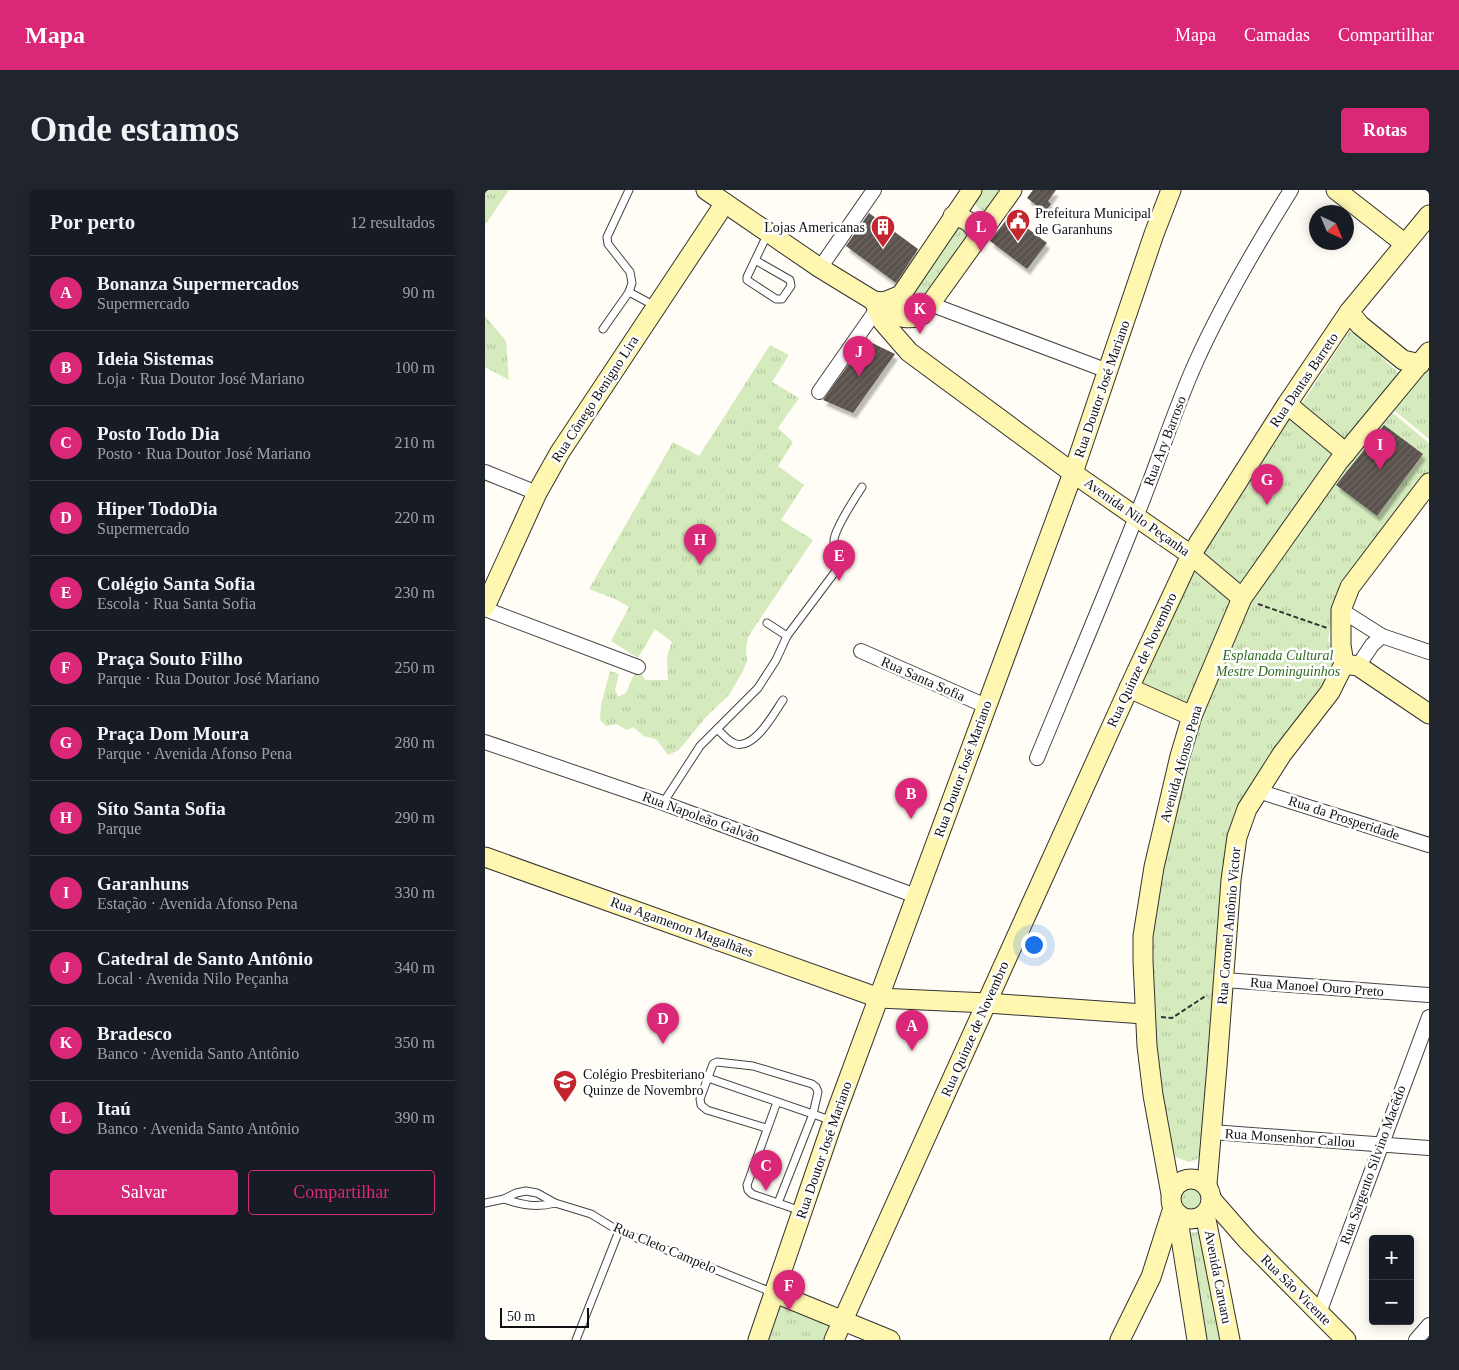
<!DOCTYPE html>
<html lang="pt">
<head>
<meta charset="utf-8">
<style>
  :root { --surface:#171b24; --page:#20242c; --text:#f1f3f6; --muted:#9ea1a6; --line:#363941; --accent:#db2777 }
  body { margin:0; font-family:Georgia,serif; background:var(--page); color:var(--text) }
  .controls { position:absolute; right:15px; bottom:15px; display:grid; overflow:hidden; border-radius:5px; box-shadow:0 2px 12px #0003 }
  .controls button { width:45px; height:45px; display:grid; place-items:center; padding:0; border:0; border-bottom:1px solid var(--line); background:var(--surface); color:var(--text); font:25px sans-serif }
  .compass { position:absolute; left:824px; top:15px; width:45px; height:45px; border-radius:50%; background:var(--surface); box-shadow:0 2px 12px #0003; rotate:136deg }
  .scale { position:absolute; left:15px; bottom:12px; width:89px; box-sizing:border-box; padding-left:5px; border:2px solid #111; border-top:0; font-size:14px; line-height:18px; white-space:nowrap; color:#111; -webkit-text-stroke:4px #fff; paint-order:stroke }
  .you { position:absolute; left:548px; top:754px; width:18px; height:18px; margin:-12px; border:4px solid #fff; border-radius:50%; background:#1a73e8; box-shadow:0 0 0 8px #1a73e833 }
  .badge { display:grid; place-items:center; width:32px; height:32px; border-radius:50%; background:var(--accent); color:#fff; font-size:16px; font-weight:700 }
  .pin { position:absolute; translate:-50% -41px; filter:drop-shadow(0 1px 2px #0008) }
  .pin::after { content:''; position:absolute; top:26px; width:18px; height:15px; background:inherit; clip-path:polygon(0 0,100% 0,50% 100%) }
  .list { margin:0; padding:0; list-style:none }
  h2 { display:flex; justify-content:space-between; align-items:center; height:65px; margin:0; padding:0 20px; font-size:21px }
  h2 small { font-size:16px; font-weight:400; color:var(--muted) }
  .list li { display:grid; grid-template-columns:32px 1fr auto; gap:15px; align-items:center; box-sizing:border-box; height:75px; padding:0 20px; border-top:1px solid var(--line) }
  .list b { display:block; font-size:19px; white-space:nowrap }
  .list p { margin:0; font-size:16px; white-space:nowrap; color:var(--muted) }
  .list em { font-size:16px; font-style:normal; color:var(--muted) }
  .actions { display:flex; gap:10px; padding:15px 20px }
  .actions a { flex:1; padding:11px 0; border:1px solid var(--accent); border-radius:5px; text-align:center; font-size:18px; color:var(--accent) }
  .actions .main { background:var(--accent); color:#fff }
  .map { position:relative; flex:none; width:944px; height:1150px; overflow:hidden; border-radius:5px }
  header { display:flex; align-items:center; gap:30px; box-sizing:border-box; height:70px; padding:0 25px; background:var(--accent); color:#fff }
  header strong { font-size:24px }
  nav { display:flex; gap:28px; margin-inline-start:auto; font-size:18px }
  .intro { display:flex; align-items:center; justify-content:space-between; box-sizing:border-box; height:120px; padding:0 30px }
  h1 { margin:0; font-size:35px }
  .button { padding:12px 22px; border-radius:5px; background:var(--accent); color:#fff; font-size:18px; font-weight:700 }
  main { display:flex; gap:30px; padding:0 30px }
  aside { flex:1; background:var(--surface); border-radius:5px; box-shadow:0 2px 12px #0003 }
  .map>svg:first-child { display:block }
  .park { fill:url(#park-tufts) }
  .building { fill:url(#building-hatch); filter:url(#shadow) }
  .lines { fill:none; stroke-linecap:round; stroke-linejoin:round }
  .lane-casing { stroke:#444; stroke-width:9 }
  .street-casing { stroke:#444; stroke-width:16 }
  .secondary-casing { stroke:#333; stroke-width:21 }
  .path { stroke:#333; stroke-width:2; stroke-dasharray:5 2.5; stroke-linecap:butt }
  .lane { stroke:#fff; stroke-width:7 }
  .street { stroke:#fff; stroke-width:14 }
  .secondary { stroke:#fff6b0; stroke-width:19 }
  .labels { text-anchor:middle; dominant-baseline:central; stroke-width:5; stroke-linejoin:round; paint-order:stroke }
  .poi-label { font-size:14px; fill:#111; stroke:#fff; text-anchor:start }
  .street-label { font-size:14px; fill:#111; stroke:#fff }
  .park-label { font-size:14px; font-style:italic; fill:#2f6b1f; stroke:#fff }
</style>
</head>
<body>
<header>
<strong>Mapa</strong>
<nav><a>Mapa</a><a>Camadas</a><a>Compartilhar</a></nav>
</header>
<div class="intro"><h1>Onde estamos</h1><a class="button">Rotas</a></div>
<main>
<aside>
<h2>Por perto<small>12 resultados</small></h2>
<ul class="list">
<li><span class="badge">A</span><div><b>Bonanza Supermercados</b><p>Supermercado</p></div><em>90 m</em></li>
<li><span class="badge">B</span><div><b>Ideia Sistemas</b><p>Loja · Rua Doutor José Mariano</p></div><em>100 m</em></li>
<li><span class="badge">C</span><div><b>Posto Todo Dia</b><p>Posto · Rua Doutor José Mariano</p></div><em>210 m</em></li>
<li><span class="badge">D</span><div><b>Hiper TodoDia</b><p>Supermercado</p></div><em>220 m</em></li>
<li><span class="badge">E</span><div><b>Colégio Santa Sofia</b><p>Escola · Rua Santa Sofia</p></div><em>230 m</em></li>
<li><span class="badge">F</span><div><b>Praça Souto Filho</b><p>Parque · Rua Doutor José Mariano</p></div><em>250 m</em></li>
<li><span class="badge">G</span><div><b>Praça Dom Moura</b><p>Parque · Avenida Afonso Pena</p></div><em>280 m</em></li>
<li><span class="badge">H</span><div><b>Síto Santa Sofia</b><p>Parque</p></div><em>290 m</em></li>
<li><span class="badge">I</span><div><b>Garanhuns</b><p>Estação · Avenida Afonso Pena</p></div><em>330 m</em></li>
<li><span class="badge">J</span><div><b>Catedral de Santo Antônio</b><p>Local · Avenida Nilo Peçanha</p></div><em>340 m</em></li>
<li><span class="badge">K</span><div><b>Bradesco</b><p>Banco · Avenida Santo Antônio</p></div><em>350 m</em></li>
<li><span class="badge">L</span><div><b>Itaú</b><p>Banco · Avenida Santo Antônio</p></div><em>390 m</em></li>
</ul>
<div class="actions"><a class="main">Salvar</a><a>Compartilhar</a></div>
</aside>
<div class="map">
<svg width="944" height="1150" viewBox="0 0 944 1150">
  <defs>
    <pattern id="park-tufts" width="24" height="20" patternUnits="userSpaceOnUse" patternTransform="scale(1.25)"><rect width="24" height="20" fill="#d5ebbd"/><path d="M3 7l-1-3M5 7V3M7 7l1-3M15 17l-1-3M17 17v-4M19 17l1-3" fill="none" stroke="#b6c8a1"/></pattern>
    <pattern id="building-hatch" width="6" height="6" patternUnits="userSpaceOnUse" patternTransform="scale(1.25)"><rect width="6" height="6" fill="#5a524d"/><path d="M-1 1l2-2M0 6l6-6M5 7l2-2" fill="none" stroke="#6d6662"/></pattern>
    <filter id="shadow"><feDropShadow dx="3" dy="5.5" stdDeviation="1" flood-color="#0004"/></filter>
  </defs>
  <rect width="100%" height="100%" fill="#fffdf5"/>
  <!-- park -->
  <g class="park">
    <polygon points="0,0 24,0 0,35"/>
    <polygon points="497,0 523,0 508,21 498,21 491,16 491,8"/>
    <polygon points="473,32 490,40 434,124 420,124 419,109"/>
    <polygon points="0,126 21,151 24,190 0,177"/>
    <polygon points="866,139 917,186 860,255 814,218"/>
    <polygon points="285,155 304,165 287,192 314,208 293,238 308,252 293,276 319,295 296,330 328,350 263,447 261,459 262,471 257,483 244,505 221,527 194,560 183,565 171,549 159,546 148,537 142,540 131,534 121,536 115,530 116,515 125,481 134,484 130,500 133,507 141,503 150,482 157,484 160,490 183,490 182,466 187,452 170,439 153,468 126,451 144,417 130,409 104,399 188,252 214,266"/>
    <polygon points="944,169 944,249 904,216"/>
    <polygon points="903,219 944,253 944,283 862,396 847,427 843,450 854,473 826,515 765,596 747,635 719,950 715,968 704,972 688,966 666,833 664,752 697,573 761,412"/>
    <polygon points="807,226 851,261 756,397 714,369"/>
    <polygon points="708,381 747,411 699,519 653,494"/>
    <path d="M708,992C735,1002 719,1036 694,1021L691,1002C696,995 700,993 708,992Z"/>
    <polygon points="722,1038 742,1150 713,1150 700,1043 713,1042"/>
    <polygon points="290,1110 354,1132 346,1150 276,1150"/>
  </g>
  <!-- building -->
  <g class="building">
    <polygon points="548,0 571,0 563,11 566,14 560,22 542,8"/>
    <polygon points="384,23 433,59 411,93 361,56"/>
    <polygon points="525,25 562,53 542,79 505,51"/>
    <polygon points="381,150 410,164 368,223 338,210"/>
    <polygon points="899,235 938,264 892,326 851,295"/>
  </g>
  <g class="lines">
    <defs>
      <g id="lane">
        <polyline points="270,70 305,90 306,96 297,109 291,109 262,90 262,87 283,43"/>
        <polyline points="144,102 170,116"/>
        <polyline points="118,139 144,102 147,93 145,82 123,54 122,47 144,0"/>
        <path d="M302,446L353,378C356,367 349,361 349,350C350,338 370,308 377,297"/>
        <path d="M232,539C238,544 243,552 251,554C270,559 289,523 298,510"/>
        <polyline points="178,613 215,556 273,498 291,470 302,446 282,433"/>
        <polyline points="223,888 348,931"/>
        <polyline points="292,912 262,995 263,1000 267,1004 316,1021"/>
        <polyline points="281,938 222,920 216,915 215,909 228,874 232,872 268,876 327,894 331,897 333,902 328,924 293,1013"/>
        <path d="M19,1009C37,1015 51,1018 70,1013"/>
        <polyline points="0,1013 19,1009 31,1003 41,1001 52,1003 70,1013 106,1024 134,1041 289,1103"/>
        <polyline points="91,1150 134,1041"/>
      </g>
      <g id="street">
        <polyline points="335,78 389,0"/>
        <polyline points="445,114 623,181"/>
        <polyline points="334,202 392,119"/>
        <polyline points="0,282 52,303"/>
        <polyline points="0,419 153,477"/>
        <polyline points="856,420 897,446 944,462"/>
        <polyline points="376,461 501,516"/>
        <polyline points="873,476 887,455 897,446"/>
        <polyline points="0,552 178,613 431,706"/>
        <path d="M552,568C585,488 619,408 651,327C672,276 688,223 711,172C738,112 771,56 806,0"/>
        <polyline points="773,601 944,655"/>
        <polyline points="739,790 944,805"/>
        <polyline points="727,942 944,958"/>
        <polyline points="834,1123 944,827"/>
        <polyline points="931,1150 944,1135"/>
      </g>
      <g id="secondary">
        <polyline points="221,0 335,78 389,111 399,112 416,105"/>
        <polyline points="851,0 919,53"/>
        <path d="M468,26C482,29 488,32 493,46"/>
        <path d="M390,113L392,119C406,124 425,133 438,124L527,0"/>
        <polyline points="416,117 416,105 487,0"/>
        <polyline points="392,119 398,132 424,162 588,283 706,365 757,408"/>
        <polyline points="864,122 875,135 918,170 935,174"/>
        <polyline points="802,214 861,263"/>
        <polyline points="0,417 52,303 75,262 240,13"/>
        <polyline points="859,474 873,476 944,524"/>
        <polyline points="644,498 707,526"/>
        <polyline points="0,667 394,808 502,813 659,824"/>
        <circle cx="706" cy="1009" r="20"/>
        <polyline points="722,994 732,876 746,690 752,647 762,619 797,564 845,502 859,474 856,455 856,420 865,397 944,293"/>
        <polyline points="686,1004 668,905 662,856 658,771 658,746 669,677 695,566 707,526 757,408 854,271 944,162"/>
        <polyline points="727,1010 762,1050 861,1150"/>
        <polyline points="692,1023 712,1150"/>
        <polyline points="720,1024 745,1150"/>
        <polyline points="290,1103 405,1150"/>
        <polyline points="273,1150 348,931 588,283 669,44 686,0"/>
        <polyline points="349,1150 644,498 706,365 802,214 864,122 944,25"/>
        <polyline points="635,1150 666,1087 688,1018"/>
      </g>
    </defs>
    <!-- lane casing -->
    <use href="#lane" class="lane-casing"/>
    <!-- street casing -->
    <use href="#street" class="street-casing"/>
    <!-- secondary casing -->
    <use href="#secondary" class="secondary-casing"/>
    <!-- path -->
    <g class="path">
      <polyline points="773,414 842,438"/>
      <polyline points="676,827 687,828 722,805"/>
    </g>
    <!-- lane -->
    <use href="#lane" class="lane"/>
    <!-- street -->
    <use href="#street" class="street"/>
    <!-- secondary -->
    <use href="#secondary" class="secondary"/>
  </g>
  <!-- icons -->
  <defs>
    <symbol id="civic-pin" viewBox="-11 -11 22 30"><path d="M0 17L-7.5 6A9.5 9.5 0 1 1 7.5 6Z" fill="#c4262e" stroke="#fff"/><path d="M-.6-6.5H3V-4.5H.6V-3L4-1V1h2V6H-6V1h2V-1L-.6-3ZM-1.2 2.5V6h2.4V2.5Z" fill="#fff"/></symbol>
    <symbol id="building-pin" viewBox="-11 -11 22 30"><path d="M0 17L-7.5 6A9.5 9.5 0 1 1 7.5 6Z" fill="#c4262e" stroke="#fff"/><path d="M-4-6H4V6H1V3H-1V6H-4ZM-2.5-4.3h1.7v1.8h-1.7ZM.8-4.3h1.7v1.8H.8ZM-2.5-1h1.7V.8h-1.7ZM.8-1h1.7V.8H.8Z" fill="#fff"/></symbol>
    <symbol id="school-pin" viewBox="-11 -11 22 30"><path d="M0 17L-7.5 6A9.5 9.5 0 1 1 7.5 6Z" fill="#c4262e" stroke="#fff"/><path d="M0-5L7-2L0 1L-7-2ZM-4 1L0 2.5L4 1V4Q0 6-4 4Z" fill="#fff"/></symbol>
  </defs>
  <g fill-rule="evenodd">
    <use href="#civic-pin" x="519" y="17" width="28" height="38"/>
    <use href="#building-pin" x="384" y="23" width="28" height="38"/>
    <use href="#school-pin" x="66" y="878" width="28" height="38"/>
  </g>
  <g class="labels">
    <!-- poi labels -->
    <g class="poi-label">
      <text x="550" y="23">Prefeitura Municipal<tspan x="550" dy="16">de Garanhuns</tspan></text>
      <text x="380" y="37" text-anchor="end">Lojas Americanas</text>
      <text x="98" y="884">Colégio Presbiteriano<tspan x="98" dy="16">Quinze de Novembro</tspan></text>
    </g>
    <!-- street labels -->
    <g class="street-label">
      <text transform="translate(819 190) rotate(-56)">Rua Dantas Barreto</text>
      <text transform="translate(617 199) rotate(-71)">Rua Doutor José Mariano</text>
      <text transform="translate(110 209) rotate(-57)">Rua Cônego Benigno Lira</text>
      <text transform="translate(680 251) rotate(-69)">Rua Ary Barroso</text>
      <text transform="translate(652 327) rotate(35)">Avenida Nilo Peçanha</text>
      <text transform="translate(657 470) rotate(-65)">Rua Quinze de Novembro</text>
      <text transform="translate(438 489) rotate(24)">Rua Santa Sofia</text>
      <text transform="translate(696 574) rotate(-74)">Avenida Afonso Pena</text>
      <text transform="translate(478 579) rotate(-70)">Rua Doutor José Mariano</text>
      <text transform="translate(216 627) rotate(20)">Rua Napoleão Galvão</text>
      <text transform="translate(859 628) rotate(18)">Rua da Prosperidade</text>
      <text transform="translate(744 736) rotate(-85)">Rua Coronel Antônio Victor</text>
      <text transform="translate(197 737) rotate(20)">Rua Agamenon Magalhães</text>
      <text transform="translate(832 797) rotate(4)">Rua Manoel Ouro Preto</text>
      <text transform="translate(490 839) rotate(-66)">Rua Quinze de Novembro</text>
      <text transform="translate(805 948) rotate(4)">Rua Monsenhor Callou</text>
      <text transform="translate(339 960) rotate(-71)">Rua Doutor José Mariano</text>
      <text transform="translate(888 975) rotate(-70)">Rua Sargento Silvino Macêdo</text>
      <text transform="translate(180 1058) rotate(23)">Rua Cleto Campelo</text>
      <text transform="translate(733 1087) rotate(79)">Avenida Caruaru</text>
      <text transform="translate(811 1100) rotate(45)">Rua São Vicente</text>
    </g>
    <!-- park labels -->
    <g class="park-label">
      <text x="793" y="465">Esplanada Cultural<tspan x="793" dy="16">Mestre Dominguinhos</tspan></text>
    </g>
  </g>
</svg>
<div class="controls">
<button>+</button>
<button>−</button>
</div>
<svg class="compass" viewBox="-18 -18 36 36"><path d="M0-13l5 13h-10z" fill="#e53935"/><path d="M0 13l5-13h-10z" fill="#9ea1a6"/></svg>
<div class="scale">50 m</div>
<div class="you"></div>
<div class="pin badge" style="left:427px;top:861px">A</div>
<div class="pin badge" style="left:426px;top:629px">B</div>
<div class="pin badge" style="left:281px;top:1001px">C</div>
<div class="pin badge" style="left:178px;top:854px">D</div>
<div class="pin badge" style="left:354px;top:391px">E</div>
<div class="pin badge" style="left:304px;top:1121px">F</div>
<div class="pin badge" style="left:782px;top:315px">G</div>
<div class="pin badge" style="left:215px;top:375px">H</div>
<div class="pin badge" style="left:895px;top:280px">I</div>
<div class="pin badge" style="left:374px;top:187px">J</div>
<div class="pin badge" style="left:435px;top:144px">K</div>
<div class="pin badge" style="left:496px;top:62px">L</div>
</div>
</main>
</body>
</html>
